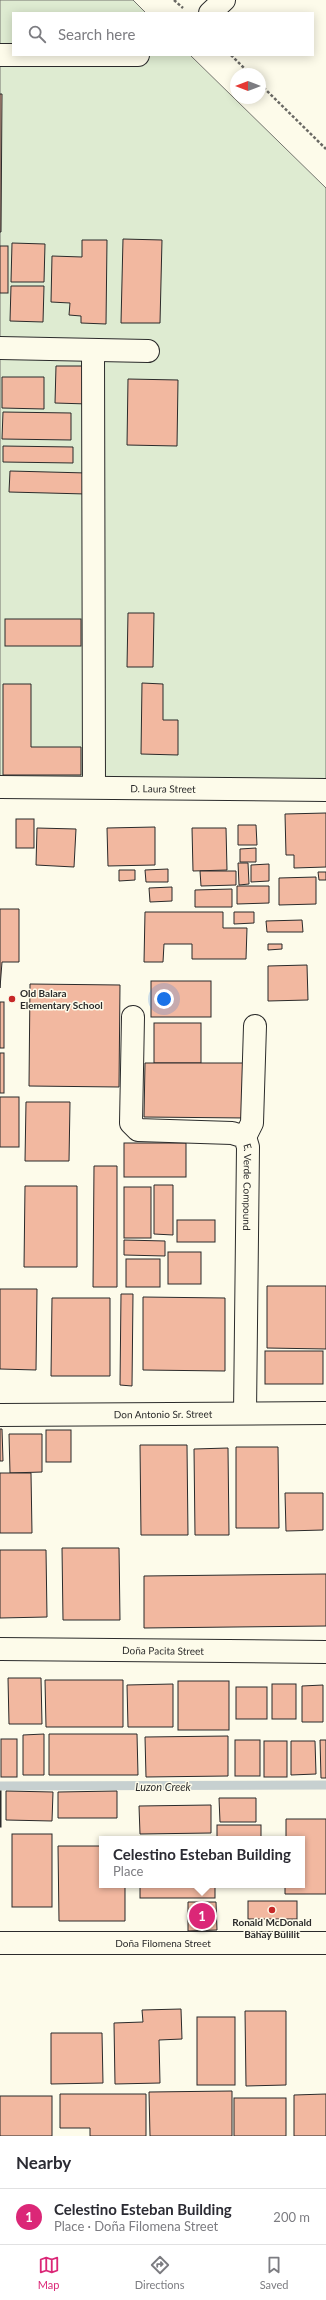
<!DOCTYPE html>
<html lang="en">
<head>
<meta charset="utf-8">
<style>
  :root { --surface:#fff; --page:#f2f2f3; --text:#2b2b33; --muted:#7c7c81; --line:#e1e1e2; --accent:#db2777 }
  body { margin:0; font-family:Lato,sans-serif; background:var(--page); color:var(--text) }
  .compass { position:absolute; left:230px; top:68px; width:36px; height:36px; border-radius:50%; background:var(--surface); box-shadow:0 2px 10px #0003; rotate:270deg }
  .you { position:absolute; left:164px; top:999px; width:14px; height:14px; margin:-10px; border:3px solid #fff; border-radius:50%; background:#1a73e8; box-shadow:0 0 0 6px #1a73e833 }
  .badge { display:grid; place-items:center; width:26px; height:26px; border-radius:50%; background:var(--accent); color:#fff; font-size:13px; font-weight:700 }
  .pin { position:absolute; translate:-50% -50%; border:2px solid #fff; box-shadow:0 1px 4px #0006 }
  .popup { position:absolute; left:99px; top:1836px; width:206px; height:52px; box-sizing:border-box; display:grid; place-content:center; border-radius:0px; background:var(--surface); filter:drop-shadow(0 1px 3px #0005); font-size:13px; white-space:nowrap; color:var(--muted) }
  .popup b { font-size:15px; color:var(--text) }
  .popup::after { content:''; position:absolute; left:50%; top:100%; margin-left:-8px; border:8px solid transparent; border-top-color:var(--surface) }
  .list { margin:0; padding:0; list-style:none }
  h2 { display:flex; justify-content:space-between; align-items:center; height:52px; margin:0; padding:0 16px; font-size:17px }
  h2 small { font-size:13px; font-weight:400; color:var(--muted) }
  .list li { display:grid; grid-template-columns:26px 1fr auto; gap:12px; align-items:center; box-sizing:border-box; height:56px; padding:0 16px; border-top:1px solid var(--line) }
  .list b { display:block; font-size:15px; white-space:nowrap }
  .list p { margin:0; font-size:13px; white-space:nowrap; color:var(--muted) }
  .list em { font-size:13px; font-style:normal; color:var(--muted) }
  .icon { flex:none; width:22px; height:22px; fill:none; stroke:currentColor; stroke-width:2; stroke-linecap:round; stroke-linejoin:round }
  .map { position:relative; flex:none; width:326px; height:2136px; overflow:hidden }
  .search { position:absolute; background:var(--surface); box-shadow:0 2px 10px #0003; left:12px; right:12px; top:12px; height:44px; display:flex; align-items:center; gap:10px; box-sizing:border-box; padding:0 14px; border-radius:0px; color:var(--muted); font-size:15px }
  .sheet { height:108px; background:var(--surface) }
  nav { display:flex; justify-content:space-around; align-items:center; box-sizing:border-box; height:56px; border-top:1px solid var(--line); background:var(--surface); font-size:11px; color:var(--muted) }
  nav a { display:grid; justify-items:center; gap:2px }
  nav .on { color:var(--accent) }
  .map>svg:first-child { display:block }
  .green { fill:#deebd1; stroke:#74746e }
  .lines { fill:none; stroke-linecap:round; stroke-linejoin:round }
  .stream { stroke:#c7d0d0; stroke-width:9 }
  .building { fill:#f2b8a0; stroke:#2b2b2b }
  .minor-casing { stroke:#2b2b2b; stroke-width:24 }
  .path { stroke:#6a6964; stroke-width:2.5; stroke-dasharray:3 2; stroke-linecap:butt }
  .minor { stroke:#fdfbea; stroke-width:22 }
  .poi-dot { fill:#c62828; stroke:#fdfbea; stroke-width:1.5 }
  .labels { text-anchor:middle; dominant-baseline:central; stroke-width:3; stroke-linejoin:round; paint-order:stroke }
  .street-label { font-size:10px; fill:#2b2b2b; stroke:#fdfbea }
  .poi-label { font-size:10px; font-weight:bold; fill:#2b2b2b; stroke:#fdfbea; text-anchor:start }
  .water-label { font-size:11px; font-style:italic; fill:#2b2b2b; stroke:#fdfbea }
</style>
</head>
<body>
<div class="map">
<svg width="326" height="2136" viewBox="0 0 326 2136">
  <rect width="100%" height="100%" fill="#fdfbea"/>
  <!-- green -->
  <polygon class="green" points="0,0 133,0 146,13 13,13 13,55 190,55 326,188 326,782 0,779"/>
  <g class="lines">
    <!-- stream -->
    <polyline class="stream" points="0,1786 326,1785"/>
  </g>
  <!-- building -->
  <g class="building">
    <polygon points="0,94 2,94 1,232 0,232"/>
    <polygon points="123,239 162,240 160,323 121,323"/>
    <polygon points="82,240 107,240 106,324 81,323 81,316 69,315 70,303 51,302 52,256 82,257"/>
    <polygon points="12,243 45,244 44,282 11,282"/>
    <rect x="0" y="246" width="8" height="47"/>
    <polygon points="11,286 44,286 43,322 10,321"/>
    <polygon points="56,366 88,366 88,404 55,403"/>
    <polygon points="2,377 44,377 44,409 2,408"/>
    <polygon points="128,379 178,380 177,446 127,445"/>
    <polygon points="3,412 71,413 71,440 2,439"/>
    <polygon points="3,446 73,447 73,463 3,462"/>
    <polygon points="10,471 87,473 86,494 9,492"/>
    <polygon points="128,613 154,613 153,667 127,667"/>
    <rect x="5" y="619" width="76" height="27"/>
    <polygon points="142,683 163,684 163,720 178,720 178,755 141,754"/>
    <polygon points="3,684 31,684 31,747 81,747 81,775 3,775"/>
    <polygon points="326,813 326,867 294,868 294,855 286,855 285,814"/>
    <rect x="16" y="819" width="18" height="29"/>
    <polygon points="238,825 256,825 257,845 238,845"/>
    <polygon points="155,827 155,865 108,866 107,828"/>
    <polygon points="37,828 76,829 74,867 36,865"/>
    <polygon points="192,828 226,828 227,870 193,871"/>
    <polygon points="256,848 256,862 240,862 240,849"/>
    <polygon points="238,863 248,863 249,884 239,885"/>
    <polygon points="269,864 269,881 251,882 251,865"/>
    <polygon points="168,869 168,882 146,882 145,870"/>
    <polygon points="119,870 135,870 135,880 119,881"/>
    <polygon points="200,871 236,871 236,885 201,886"/>
    <polygon points="318,872 326,872 326,880 319,880"/>
    <polygon points="316,877 316,904 279,905 279,878"/>
    <polygon points="237,886 269,886 269,903 237,904"/>
    <polygon points="172,887 172,901 150,902 149,888"/>
    <polygon points="232,889 232,907 195,907 195,890"/>
    <polygon points="0,909 19,909 19,962 2,962 0,988"/>
    <polygon points="145,912 223,912 223,928 247,928 246,959 192,959 192,944 164,944 163,962 144,962"/>
    <polygon points="234,912 254,912 254,923 234,924"/>
    <polygon points="302,920 303,932 267,932 266,921"/>
    <polygon points="268,944 282,944 282,949 268,950"/>
    <polygon points="307,965 308,1000 268,1001 268,966"/>
    <rect x="151" y="981" width="60" height="36"/>
    <polygon points="30,984 120,985 119,1087 29,1086"/>
    <rect x="0" y="1002" width="4" height="46"/>
    <rect x="154" y="1023" width="47" height="40"/>
    <rect x="0" y="1053" width="4" height="40"/>
    <polygon points="145,1063 247,1063 246,1118 144,1117"/>
    <rect x="0" y="1097" width="19" height="50"/>
    <polygon points="26,1102 70,1102 69,1161 25,1161"/>
    <rect x="124" y="1143" width="62" height="34"/>
    <polygon points="94,1166 117,1166 117,1287 93,1287"/>
    <polygon points="154,1185 173,1185 173,1235 154,1234"/>
    <polygon points="25,1186 77,1186 77,1267 24,1267"/>
    <rect x="124" y="1187" width="27" height="51"/>
    <rect x="177" y="1220" width="38" height="22"/>
    <polygon points="124,1240 165,1241 165,1256 124,1255"/>
    <rect x="168" y="1252" width="33" height="32"/>
    <rect x="126" y="1259" width="34" height="28"/>
    <polygon points="267,1286 326,1286 326,1349 267,1348"/>
    <polygon points="0,1289 37,1289 36,1370 0,1369"/>
    <polygon points="121,1294 133,1294 132,1386 120,1385"/>
    <polygon points="143,1297 225,1298 225,1371 143,1370"/>
    <polygon points="52,1298 110,1298 110,1376 51,1376"/>
    <rect x="265" y="1351" width="58" height="33"/>
    <polygon points="0,1429 2,1429 3,1461 0,1461"/>
    <rect x="46" y="1430" width="25" height="32"/>
    <polygon points="9,1434 42,1434 42,1472 10,1473"/>
    <polygon points="140,1445 187,1445 188,1535 141,1535"/>
    <polygon points="236,1447 278,1447 279,1528 236,1528"/>
    <polygon points="228,1448 229,1535 195,1535 194,1449"/>
    <polygon points="0,1473 31,1473 32,1533 0,1533"/>
    <polygon points="285,1493 323,1493 323,1530 286,1531"/>
    <polygon points="62,1548 119,1548 120,1620 63,1620"/>
    <polygon points="0,1550 46,1550 47,1617 0,1618"/>
    <polygon points="326,1574 326,1626 144,1628 144,1576"/>
    <polygon points="8,1678 41,1678 42,1724 9,1724"/>
    <polygon points="45,1680 123,1680 123,1727 46,1727"/>
    <rect x="178" y="1681" width="51" height="49"/>
    <polygon points="173,1684 173,1727 128,1727 127,1685"/>
    <rect x="272" y="1684" width="24" height="35"/>
    <polygon points="323,1685 323,1722 302,1722 302,1686"/>
    <rect x="236" y="1687" width="31" height="32"/>
    <polygon points="44,1734 44,1775 23,1775 23,1735"/>
    <polygon points="49,1734 137,1734 138,1775 49,1775"/>
    <polygon points="228,1736 228,1776 146,1777 145,1737"/>
    <rect x="1" y="1739" width="16" height="38"/>
    <rect x="235" y="1740" width="25" height="36"/>
    <polygon points="320,1740 326,1740 326,1778 321,1778"/>
    <rect x="264" y="1741" width="23" height="36"/>
    <polygon points="291,1741 315,1741 316,1774 291,1775"/>
    <rect x="0" y="1791" width="1" height="36"/>
    <polygon points="6,1791 53,1792 52,1821 6,1820"/>
    <polygon points="117,1791 117,1818 58,1818 58,1792"/>
    <polygon points="219,1798 256,1798 256,1822 220,1822"/>
    <polygon points="211,1805 211,1833 140,1834 139,1806"/>
    <polygon points="286,1819 326,1819 326,1894 285,1894 285,1885 302,1885 302,1839 286,1839"/>
    <rect x="217" y="1825" width="44" height="14"/>
    <rect x="12" y="1834" width="40" height="73"/>
    <polygon points="58,1846 102,1846 102,1885 125,1885 125,1921 59,1921"/>
    <rect x="140" y="1885" width="75" height="13"/>
    <rect x="248" y="1901" width="49" height="18"/>
    <polygon points="188,1902 216,1902 217,1930 188,1931"/>
    <polygon points="181,2009 182,2039 159,2040 160,2083 115,2084 114,2023 143,2022 142,2010"/>
    <polygon points="245,2011 286,2011 286,2085 246,2086"/>
    <rect x="197" y="2017" width="38" height="68"/>
    <polygon points="51,2033 102,2033 103,2083 51,2084"/>
    <polygon points="232,2091 232,2136 150,2136 149,2092"/>
    <polygon points="60,2094 146,2094 146,2136 90,2136 90,2128 60,2128"/>
    <polygon points="326,2094 326,2136 294,2136 294,2095"/>
    <rect x="0" y="2096" width="52" height="40"/>
    <rect x="234" y="2098" width="52" height="38"/>
  </g>
  <g class="lines">
    <defs>
      <g id="minor">
        <polyline points="210,13 224,0"/>
        <polyline points="0,55 138,55"/>
        <polyline points="0,348 148,351"/>
        <polyline points="93,351 94,786"/>
        <path id="s1" d="M0,787L326,790"/>
        <path id="s2" d="M133,1017L131,1123L138,1130L232,1133L245,1137L248,1147L245,1413"/>
        <polyline points="245,1137 252,1123 255,1026"/>
        <path id="s3" d="M0,1415L326,1413"/>
        <path id="s4" d="M0,1649L326,1652"/>
        <path id="s5" d="M0,1943H326"/>
      </g>
    </defs>
    <!-- minor casing -->
    <use href="#minor" class="minor-casing"/>
    <!-- path -->
    <g class="path">
      <polyline points="174,0 183,8"/>
      <polyline points="231,55 250,74"/>
      <polyline points="260,84 326,149"/>
    </g>
    <!-- minor -->
    <use href="#minor" class="minor"/>
  </g>
  <!-- markers -->
  <g class="poi-dot">
    <circle cx="12" cy="999" r="4"/>
    <circle cx="272" cy="1910" r="4"/>
  </g>
  <g class="labels">
    <!-- street labels -->
    <g class="street-label">
      <text stroke="none"><textPath href="#s1" startOffset="163">D. Laura Street</textPath></text>
      <text stroke="none"><textPath href="#s2" startOffset="274">E. Verde Compound</textPath></text>
      <text stroke="none"><textPath href="#s3" startOffset="163">Don Antonio Sr. Street</textPath></text>
      <text stroke="none"><textPath href="#s4" startOffset="163">Doña Pacita Street</textPath></text>
      <text stroke="none"><textPath href="#s5" startOffset="163">Doña Filomena Street</textPath></text>
    </g>
    <!-- poi labels -->
    <g class="poi-label">
      <text x="20" y="993">Old Balara<tspan x="20" dy="12">Elementary School</tspan></text>
      <text x="272" y="1922" text-anchor="middle">Ronald McDonald<tspan x="272" dy="12">Bahay Bulilit</tspan></text>
    </g>
    <!-- water labels -->
    <g class="water-label">
      <text x="163" y="1786">Luzon Creek</text>
    </g>
  </g>
</svg>
<svg class="compass" viewBox="-18 -18 36 36"><path d="M0-13l5 13h-10z" fill="#e53935"/><path d="M0 13l5-13h-10z" fill="#7c7c81"/></svg>
<div class="you"></div>
<div class="pin badge" style="left:202px;top:1916px">1</div>
<div class="popup"><b>Celestino Esteban Building</b>Place</div>
<div class="search"><svg class="icon" aria-label="search" viewBox="0 0 24 24"><circle cx="10" cy="10" r="6"/><path d="M15 15l6 6"/></svg>Search here</div>
</div>
<section class="sheet">
<h2>Nearby<small></small></h2>
<ul class="list">
<li><span class="badge">1</span><div><b>Celestino Esteban Building</b><p>Place · Doña Filomena Street</p></div><em>200 m</em></li>
</ul>
</section>
<nav>
<a class="on"><svg class="icon" aria-label="map" viewBox="0 0 24 24"><path d="M3 6l6-2 6 2 6-2v14l-6 2-6-2-6 2zM9 4v14M15 6v14"/></svg>Map</a>
<a><svg class="icon" aria-label="directions" viewBox="0 0 24 24"><path d="M12 3l9 9-9 9-9-9zM9 14v-3h6M13 9l2 2-2 2"/></svg>Directions</a>
<a><svg class="icon" aria-label="saved" viewBox="0 0 24 24"><path d="M7 4h10v16l-5-4-5 4z"/></svg>Saved</a>
</nav>
</body>
</html>
